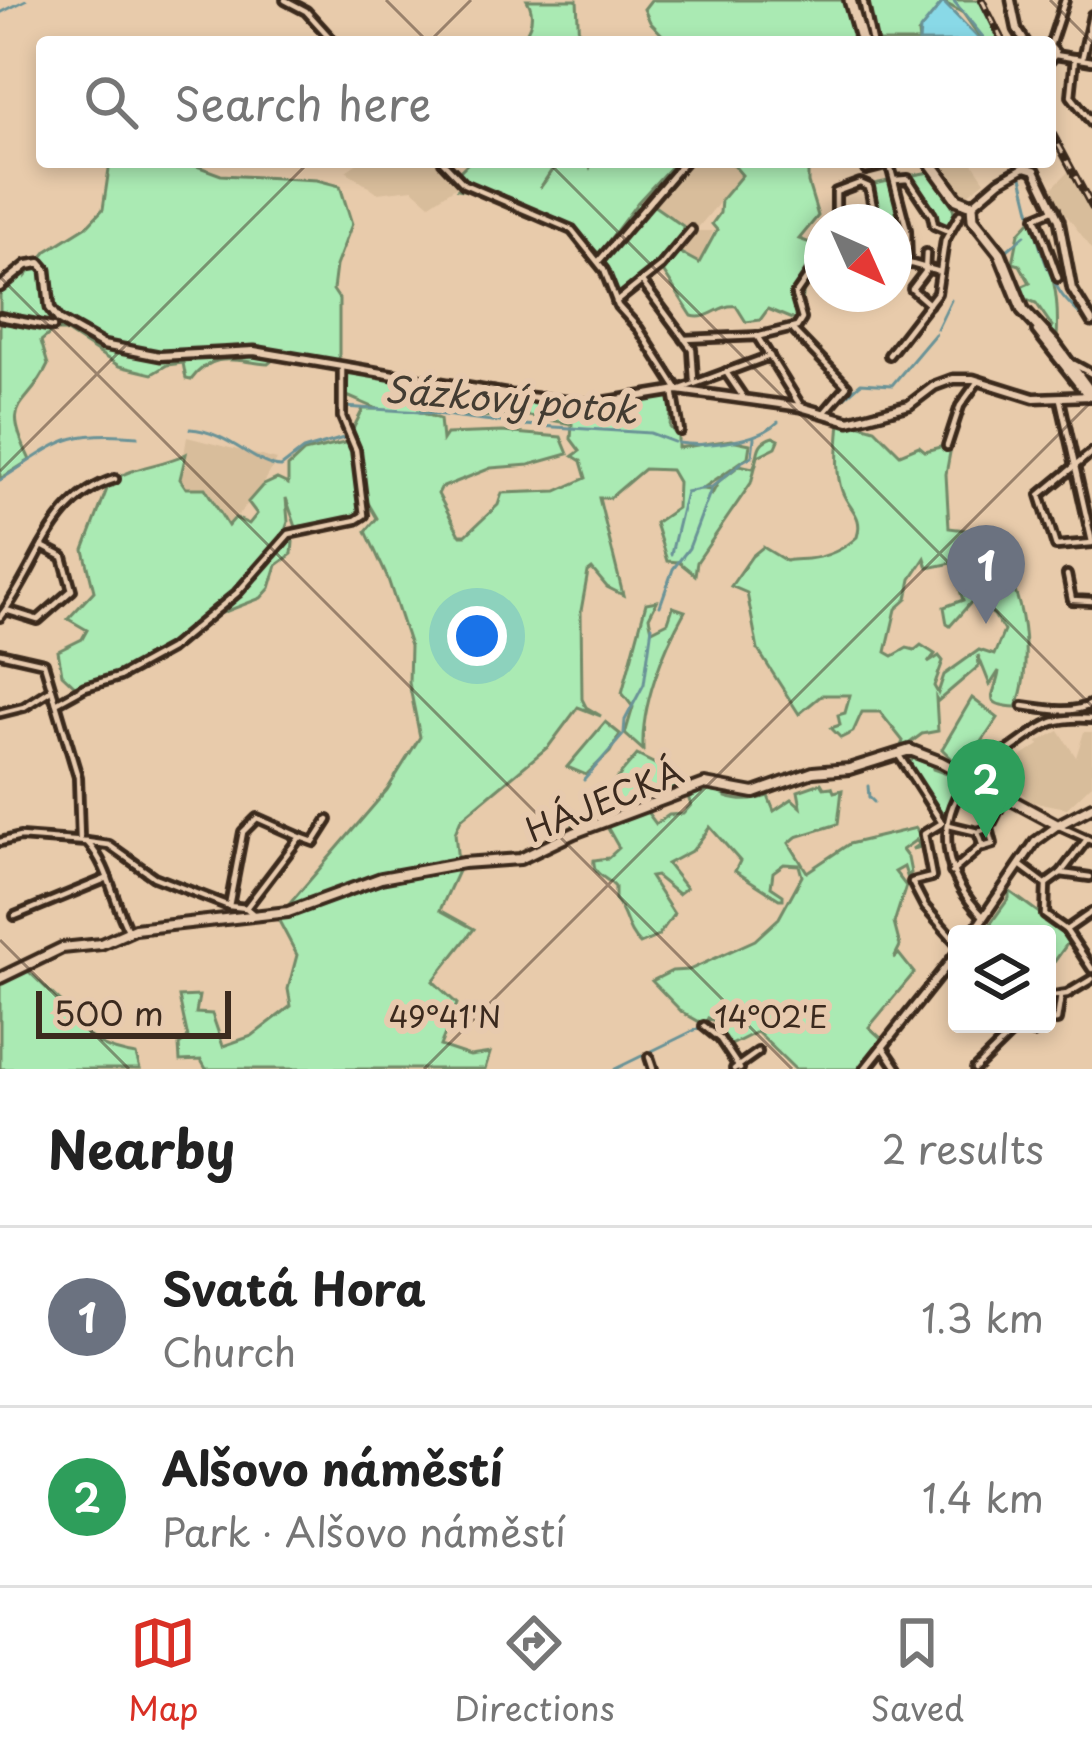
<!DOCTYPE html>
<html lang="en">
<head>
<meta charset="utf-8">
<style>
  :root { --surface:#fff; --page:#f6f6f6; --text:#222; --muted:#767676; --line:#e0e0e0; --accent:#d93025 }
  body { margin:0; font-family:"Playpen Sans",sans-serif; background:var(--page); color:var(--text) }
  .controls { position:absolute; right:36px; bottom:36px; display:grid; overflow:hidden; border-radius:12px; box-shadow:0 6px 18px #0003 }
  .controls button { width:108px; height:108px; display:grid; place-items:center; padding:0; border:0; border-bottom:3px solid var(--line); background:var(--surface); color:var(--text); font:60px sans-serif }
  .compass { position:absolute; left:804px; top:204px; width:108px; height:108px; border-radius:50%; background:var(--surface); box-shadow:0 6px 18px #0003; rotate:135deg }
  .scale { position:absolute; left:36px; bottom:30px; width:195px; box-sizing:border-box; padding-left:12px; border:6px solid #3b2a1e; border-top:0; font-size:33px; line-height:42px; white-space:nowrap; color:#3b2a1e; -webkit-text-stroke:9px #e7caae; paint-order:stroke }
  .you { position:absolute; left:477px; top:636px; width:42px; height:42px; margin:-30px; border:9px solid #fff; border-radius:50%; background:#1a73e8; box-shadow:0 0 0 18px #1a73e833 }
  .badge { display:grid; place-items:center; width:78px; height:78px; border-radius:50%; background:var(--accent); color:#fff; font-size:39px; font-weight:700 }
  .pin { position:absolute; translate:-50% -99px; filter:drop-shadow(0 3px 6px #0008) }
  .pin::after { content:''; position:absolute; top:63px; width:42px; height:36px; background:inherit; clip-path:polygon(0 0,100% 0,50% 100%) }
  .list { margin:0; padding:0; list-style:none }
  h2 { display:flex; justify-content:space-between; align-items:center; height:156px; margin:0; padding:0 48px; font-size:51px }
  h2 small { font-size:39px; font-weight:400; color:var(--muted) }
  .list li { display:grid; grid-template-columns:78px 1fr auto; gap:36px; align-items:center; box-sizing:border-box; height:180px; padding:0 48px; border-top:3px solid var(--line) }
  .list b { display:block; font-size:45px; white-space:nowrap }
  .list p { margin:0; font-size:39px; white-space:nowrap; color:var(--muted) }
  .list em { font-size:39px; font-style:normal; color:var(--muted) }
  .icon { flex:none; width:66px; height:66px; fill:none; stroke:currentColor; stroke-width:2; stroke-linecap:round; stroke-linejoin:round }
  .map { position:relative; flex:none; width:1092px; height:1069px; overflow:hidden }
  .search { position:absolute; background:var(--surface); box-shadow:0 6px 18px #0003; left:36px; right:36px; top:36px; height:132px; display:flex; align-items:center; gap:30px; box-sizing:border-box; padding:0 42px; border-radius:12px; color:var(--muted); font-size:45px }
  .sheet { height:516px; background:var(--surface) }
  nav { display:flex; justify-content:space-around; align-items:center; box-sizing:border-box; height:168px; border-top:3px solid var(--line); background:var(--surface); font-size:33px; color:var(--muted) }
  nav a { display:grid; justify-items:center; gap:6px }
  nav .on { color:var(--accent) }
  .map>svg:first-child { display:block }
  .built { fill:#d8bd9b }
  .green { fill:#aaeab3; stroke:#728a68; stroke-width:3; fill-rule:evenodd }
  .water { fill:#89d9e7; stroke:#6a9397; stroke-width:3 }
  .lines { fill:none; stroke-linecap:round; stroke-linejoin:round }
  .stream { stroke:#6a9397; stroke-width:3 }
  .minor-casing { stroke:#3b2a1e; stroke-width:14 }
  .tertiary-casing { stroke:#3b2a1e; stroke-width:15 }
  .secondary-casing { stroke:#3b2a1e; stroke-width:16 }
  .primary-casing { stroke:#3b2a1e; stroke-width:18 }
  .minor { stroke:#e7caae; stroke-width:4.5 }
  .tertiary { stroke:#e7caae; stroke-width:6 }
  .secondary { stroke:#e7caae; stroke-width:8 }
  .primary { stroke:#e7caae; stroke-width:9 }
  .rail-casing { stroke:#3b2a1e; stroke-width:8 }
  .rail { stroke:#e7caae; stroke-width:3; stroke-dasharray:9; stroke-linecap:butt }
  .ticks { fill:none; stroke:#3b2a1e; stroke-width:3; stroke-opacity:0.45 }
  .labels { text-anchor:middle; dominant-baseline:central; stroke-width:12; stroke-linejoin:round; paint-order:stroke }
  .street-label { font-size:33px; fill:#3b2a1e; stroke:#e7caae }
  .water-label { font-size:36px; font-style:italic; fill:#433c32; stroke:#e7caae }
  .ticks-label { font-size:30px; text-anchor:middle; fill:#3b2a1e; stroke:#e7caae; stroke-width:12; stroke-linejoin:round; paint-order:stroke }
</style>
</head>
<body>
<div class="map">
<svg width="1092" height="1069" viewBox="0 0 1092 1069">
  <rect width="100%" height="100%" fill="#e8cbab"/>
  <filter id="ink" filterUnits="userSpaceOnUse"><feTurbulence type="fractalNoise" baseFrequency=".00833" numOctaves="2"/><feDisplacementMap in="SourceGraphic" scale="24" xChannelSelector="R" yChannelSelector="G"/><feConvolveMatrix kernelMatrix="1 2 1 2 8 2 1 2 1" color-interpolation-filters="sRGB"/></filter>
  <g filter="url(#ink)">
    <!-- built -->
    <g class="built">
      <polygon points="1050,125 1092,203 1092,249 1067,216 1061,218 1049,191 1070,170 1050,133"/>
      <polygon points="359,162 441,162 441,169 446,169 457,186 430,204 413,189 377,193 346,171"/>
      <polygon points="687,162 729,162 743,175 695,231 713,231 700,263 677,251 693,232 651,202"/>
      <polygon points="938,162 972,162 985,181 963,198"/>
      <polygon points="187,437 277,460 261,488 228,527 205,488 187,488 180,479"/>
      <polygon points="1059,731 1076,757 1084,732 1092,732 1092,784 1067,808 1028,801 1010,775 1009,765 1039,745 1038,742"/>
    </g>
    <!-- green -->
    <g class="green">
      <path d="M527,0H577L579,42H519C530,30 536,15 527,0Z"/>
      <polygon points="651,0 847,0 860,42 669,42 650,22 644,9"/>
      <polygon points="853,0 980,0 1001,42 983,42 963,13 943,2 918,34 919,42 865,42"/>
      <path d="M110,162H186L221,175L317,180L340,186L352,224L336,266L333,290L339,299V363L280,354L268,364C237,362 214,349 191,380L186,379L183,363L167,365L152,374L119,366L65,331H53L41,341L48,365C26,412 0,398 30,460L0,479V292L28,268L27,275L47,251L87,226L103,209Z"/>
      <polygon points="469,162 557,162 540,188 559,162 588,162 590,167 592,162 675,162 638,202 644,209 650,203 683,226 683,234 649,273 618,295 604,261 627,233 619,231 634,216 635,206 599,254 583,237 587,253 562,227 486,195 458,189 463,185 454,177"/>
      <path d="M731,162L792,166L794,162H808V183L818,216L799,239L822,247V270L804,284L801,315L792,319L768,309L760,320L746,322L736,306C718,304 710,321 692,316L661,268L677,251L699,263L717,230L712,224L720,213L721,200L742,175Z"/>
      <polygon points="930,172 951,202 955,215 948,227 936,225 933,215 908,176"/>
      <polygon points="893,180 907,237 906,260 894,257 894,222 877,222 870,185"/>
      <path d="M1032,219C1050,268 1060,286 1057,338L1048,330L1052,326L1036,303L1019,296L1016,289L1030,283L1020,265L1013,263L1019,233Z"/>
      <path d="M348,372L580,404L582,408L672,393L670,427L678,437V448L731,440L750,444L748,457L702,489L711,490V496L719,481L740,465L753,468C761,455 753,443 773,437L779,440L776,447L758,456L751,483L697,562L695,575L679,562L667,561L655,523L677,508L678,482L671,470L644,469L610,498H599L623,595L607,587L592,569L588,572L581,611L582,699L586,707L601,716L578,707L549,746L461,819L455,833L458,862L371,878L286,908L387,790L420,737L409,683L410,646L388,579L366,531L377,518L367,501L352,431L363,409H377L347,396ZM417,411L481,417L518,414L572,424L571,439L580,451L573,456L581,461L586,478L557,491L502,493L498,505L466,535H460L438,494L441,488L491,468L529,465L568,454L561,437L502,432L446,434L442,440L440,419Z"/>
      <path d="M840,419L875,429L900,454L919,446L925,451L944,446L949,433L954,431L946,474L949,528L973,531L983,544L982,550C989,556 998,562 1003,569C1027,599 1032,674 1016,707C978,705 997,693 999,671L990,685L978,655L979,666L938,701L936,698L938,731L922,734L899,751L903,741L880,712H862L853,732L841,738L831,728L840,725L838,715L845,713L850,695H822L799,714L758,650L747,593L731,586L752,556L763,547L786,561C793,559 800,560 808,559C827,557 843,550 857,537C864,515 849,510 842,491C834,469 839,442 840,419ZM925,558L928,568L952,563L963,600L944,607L947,624L950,626L973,600L994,615L1004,631L994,655L979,650L944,675L938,693L934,686L943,661L939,656L928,663L935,654L921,645L915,650L907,648L893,656L886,652L896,609L907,599L911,579Z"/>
      <path d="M349,442L356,460L361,513L355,518L296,527L286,498L288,522L283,536L293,542L292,554L277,565L270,588L261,598L209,618L180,643L120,676L77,688L62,674L58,651L82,639L87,630L68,619L94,591L84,550L110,481C135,466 160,466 186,454L180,479L186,488H205L228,526L235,518L249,524L257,514L248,502L262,486L277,479L288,484V467L304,452Z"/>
      <path d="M657,601L649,617L652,630L668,622L673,607L685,611C663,650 641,705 643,750L625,734L633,707L622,693L646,603Z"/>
      <polygon points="972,698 998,718 965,767 978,752 983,755 968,773 946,762 952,759 942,749"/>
      <polygon points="605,722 620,734 610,752 586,775 567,767"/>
      <polygon points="916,752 930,759 933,769 964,780 957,785 960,787 945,818 940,819 907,769"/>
      <polygon points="637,755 667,770 679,789 573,830 573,823 583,818"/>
      <path d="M821,783L824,788L832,787L834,792L842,790L838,824L796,837L789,843L807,872L849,844L916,828L925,846L912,849L918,845L916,840L902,850L908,858L911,873L907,876L904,867L895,872L906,886L894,923L900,946L894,958L899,954L914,973L869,1027L883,1040L861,1069H795L757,1032L731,1045L720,1036L718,1022L708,1018L705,1025L682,1012L652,981L672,971L689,970L755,940L779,918L802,876L799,865L784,864L773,872L771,887L783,895V899H779L735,871L740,861L710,827L693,850L667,864L686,888L678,894L656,876L650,877L674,914L658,936L640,944C625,930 628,915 615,900V887C607,877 592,875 594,860L608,858L619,848L606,825L645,809L656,824L669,815L683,814L691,805L687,794L710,786L725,789L726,797C742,802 752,801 768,796L774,811L792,799L801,807L798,791Z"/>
      <polygon points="456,867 459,869 440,910 474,929 433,981 457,1004 440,1046 470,1056 490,1053 485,1069 206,1069 201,1060 180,1061 179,1045 188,1038 179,997 199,996 196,1013 212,1014 223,1046 252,1036 291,1006 288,989 297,955 278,919 386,881"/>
      <polygon points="1009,891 1064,931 1070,940 1047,972 1047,934 983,934 1009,898"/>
      <path d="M27,970L66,1007L64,1017C96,1039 92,1047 136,1055L140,1069H0V981Z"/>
    </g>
    <!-- water -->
    <polygon class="water" points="943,2 982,42 919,42 920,30"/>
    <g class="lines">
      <!-- stream -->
      <g class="stream">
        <polyline points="953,0 987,42"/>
        <polyline points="0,13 26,0"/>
        <path d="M1018,162C1030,203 1037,255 1060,292C1068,305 1083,315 1092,328"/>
        <polyline points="1006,251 1025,235"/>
        <polyline points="937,329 951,300"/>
        <polyline points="344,407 421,412 523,425 650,433 674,442"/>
        <polyline points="828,412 861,383 892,385 935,334"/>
        <path d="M190,429C228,431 255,466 281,467L303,450L347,437L339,407"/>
        <path d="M678,443C705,447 758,442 778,422"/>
        <polyline points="743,461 752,456 754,438"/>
        <path d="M0,480C59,443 65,429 138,436"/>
        <polyline points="671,554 686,492 710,487"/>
        <polyline points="660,606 673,569 689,548 712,487 741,463"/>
        <polyline points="624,733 625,720 644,684 652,626"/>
        <polyline points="584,780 623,735"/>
        <polyline points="868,786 869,797 874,802"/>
        <polyline points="615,1069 701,1027"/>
      </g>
      <defs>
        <g id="minor">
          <polyline points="285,0 306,11 334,42"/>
          <polyline points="863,0 872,42"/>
          <polyline points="1050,46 1065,0"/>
          <polyline points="1055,55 1092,61"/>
          <polyline points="1075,58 1071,96 1092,123"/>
          <polyline points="1082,59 1092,15"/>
          <polyline points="443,162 464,184 572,230 604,270 618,306 639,329 678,390 770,356"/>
          <polyline points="889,162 907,230 908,264"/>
          <polyline points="866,170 890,164"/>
          <polyline points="895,180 908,179 932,215 934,225 948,231"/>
          <polyline points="1055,209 1036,217 1058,278"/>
          <polyline points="836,219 836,192 860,183 869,187 876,222"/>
          <polyline points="926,253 925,272 912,289 929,304"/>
          <polyline points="894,259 940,272"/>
          <polyline points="598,262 684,162"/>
          <polyline points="642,282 692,349 694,380"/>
          <polyline points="616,302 661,266 691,230"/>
          <polyline points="0,317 53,327"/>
          <polyline points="794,331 847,386 824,413"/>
          <polyline points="1036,331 1088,397"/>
          <polyline points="757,336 801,407"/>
          <polyline points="684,339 760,336 797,327 802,319 795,295 811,272"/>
          <polyline points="889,355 937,293 945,240 960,214"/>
          <polyline points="1074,364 1092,374"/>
          <polyline points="726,372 743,397"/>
          <polyline points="673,390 680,431"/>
          <polyline points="1060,399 1092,542"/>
          <polyline points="947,446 960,406 978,381"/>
          <polyline points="1092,452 1040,495 1056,546 1092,543"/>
          <polyline points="1067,575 1072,600 1092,601"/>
          <polyline points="6,610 38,620 72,590 63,557 42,546"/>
          <path d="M0,617C39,567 49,499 115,479"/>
          <polyline points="0,653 44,663 78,777 80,839"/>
          <polyline points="56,703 85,687 119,677 170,649 237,593 289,534 356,520 364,515 356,450 342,417 342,369"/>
          <path d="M1023,706C1045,709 1071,715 1092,704"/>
          <polyline points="0,713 24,707 49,691"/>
          <polyline points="898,754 942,823"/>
          <polyline points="942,823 924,834 932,877 912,882 925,907 957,943"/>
          <polyline points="949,825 978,832"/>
          <polyline points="1059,826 1092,841"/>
          <polyline points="989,828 993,844 983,847 978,832 989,828 1005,796"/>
          <polyline points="300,837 314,842 328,820"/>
          <path d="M0,842L20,837L87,842C110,867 113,903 129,932"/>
          <polyline points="87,842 109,845 154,877 229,906"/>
          <polyline points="1020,865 1044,883"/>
          <polyline points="952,872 982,846"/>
          <polyline points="1061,873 1090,877"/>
          <polyline points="1046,884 1045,915 1066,930 1092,969"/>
          <polyline points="1046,884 1061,873 1087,839"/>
          <polyline points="246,908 229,906 243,832 257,818 300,837 246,908 252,913"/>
          <polyline points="15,916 108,878"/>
          <path d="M984,917C944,878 932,821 971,776C980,765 997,757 1009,750C1044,726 1049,716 1092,719"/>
          <polyline points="1066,930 1092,912"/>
          <polyline points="1047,997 1067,994 1092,979"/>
          <polyline points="1047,1021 1057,1020 1061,995"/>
          <polyline points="704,1026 720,1039 740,1069"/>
          <polyline points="1033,1033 1033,1024"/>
          <polyline points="883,1047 898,1069"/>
          <polyline points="649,1057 653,1069"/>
          <polyline points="734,1069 758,1052"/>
          <polyline points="975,1069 1021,1024"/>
        </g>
        <g id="tertiary">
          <polyline points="1011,0 1017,29 1025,42"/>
          <polyline points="1050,47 1055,53 1050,60"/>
          <polyline points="1025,167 1035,170 1059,220 1072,289 1092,322"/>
          <polyline points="972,205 1000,181 1025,167"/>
          <polyline points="0,287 27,265 40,263 46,270 50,308 59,320 103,345 160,356 254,351 511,395 592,404 678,390 801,407 849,421 909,405 934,386 953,379 973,379 1034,398 1092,396"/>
          <polyline points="972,934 1035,842 1058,825"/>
          <polyline points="865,1069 957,953"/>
        </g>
        <polyline id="secondary" points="0,978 62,948 101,944 135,929 288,912 381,878 463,863 520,859 574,833 705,784 754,793 813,772 849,769 910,750 941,762 1058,825 1092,807"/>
        <g id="primary">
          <polyline points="850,0 862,42"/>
          <polyline points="930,162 957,199 972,205 973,219 1000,253 1023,310 1055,345 1092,395"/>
        </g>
      </defs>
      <!-- minor casing -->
      <use href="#minor" class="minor-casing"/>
      <!-- tertiary casing -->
      <use href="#tertiary" class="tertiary-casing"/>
      <!-- secondary casing -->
      <use href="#secondary" class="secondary-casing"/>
      <!-- primary casing -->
      <use href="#primary" class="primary-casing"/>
      <!-- minor -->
      <use href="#minor" class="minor"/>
      <!-- tertiary -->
      <use href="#tertiary" class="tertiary"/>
      <!-- secondary -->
      <use href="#secondary" class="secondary"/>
      <!-- primary -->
      <use href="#primary" class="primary"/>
      <defs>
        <g id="rail">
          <polyline points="982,0 1003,42"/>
          <polyline points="1050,129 1092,207"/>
        </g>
      </defs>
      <!-- rail casing -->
      <use href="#rail" class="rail-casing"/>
      <!-- rail -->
      <use href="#rail" class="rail"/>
    </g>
  </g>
  <!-- ticks -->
  <path class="ticks" d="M386,0L428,42M1050,0L1092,42M429,42L471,0M548,162L1092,706M0,277L792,1069M0,471L309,162M0,940L129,1069M424,1069L1092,401"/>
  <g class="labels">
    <!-- street labels -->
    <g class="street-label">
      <text transform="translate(604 799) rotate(-22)">HÁJECKÁ</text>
    </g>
    <!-- water labels -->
    <g class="water-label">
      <text transform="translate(511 398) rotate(5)">Sázkový potok</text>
    </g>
  </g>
  <g class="ticks-label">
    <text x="445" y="1028">49°41'N</text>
    <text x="771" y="1028">14°02'E</text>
  </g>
</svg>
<div class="controls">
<button><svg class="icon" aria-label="layers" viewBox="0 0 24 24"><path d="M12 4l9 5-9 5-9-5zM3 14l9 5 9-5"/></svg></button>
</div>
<svg class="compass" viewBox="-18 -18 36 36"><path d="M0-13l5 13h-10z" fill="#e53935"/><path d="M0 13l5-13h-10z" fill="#767676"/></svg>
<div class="scale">500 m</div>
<div class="you"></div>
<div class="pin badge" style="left:986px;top:624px;background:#6b7280">1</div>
<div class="pin badge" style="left:986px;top:838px;background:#2e9e5b">2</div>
<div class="search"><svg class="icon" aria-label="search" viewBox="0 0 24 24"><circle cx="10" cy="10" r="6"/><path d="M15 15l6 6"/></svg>Search here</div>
</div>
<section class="sheet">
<h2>Nearby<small>2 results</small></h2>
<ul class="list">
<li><span class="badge" style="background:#6b7280">1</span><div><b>Svatá Hora</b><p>Church</p></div><em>1.3 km</em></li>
<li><span class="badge" style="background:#2e9e5b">2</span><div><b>Alšovo náměstí</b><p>Park · Alšovo náměstí</p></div><em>1.4 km</em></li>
</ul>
</section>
<nav>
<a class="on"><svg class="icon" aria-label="map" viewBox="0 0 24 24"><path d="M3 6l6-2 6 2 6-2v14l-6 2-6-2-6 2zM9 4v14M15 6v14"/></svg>Map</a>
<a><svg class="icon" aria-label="directions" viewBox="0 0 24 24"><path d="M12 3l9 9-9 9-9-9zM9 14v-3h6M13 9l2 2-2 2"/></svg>Directions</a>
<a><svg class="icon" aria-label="saved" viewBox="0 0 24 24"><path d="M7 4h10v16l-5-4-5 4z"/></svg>Saved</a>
</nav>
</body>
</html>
